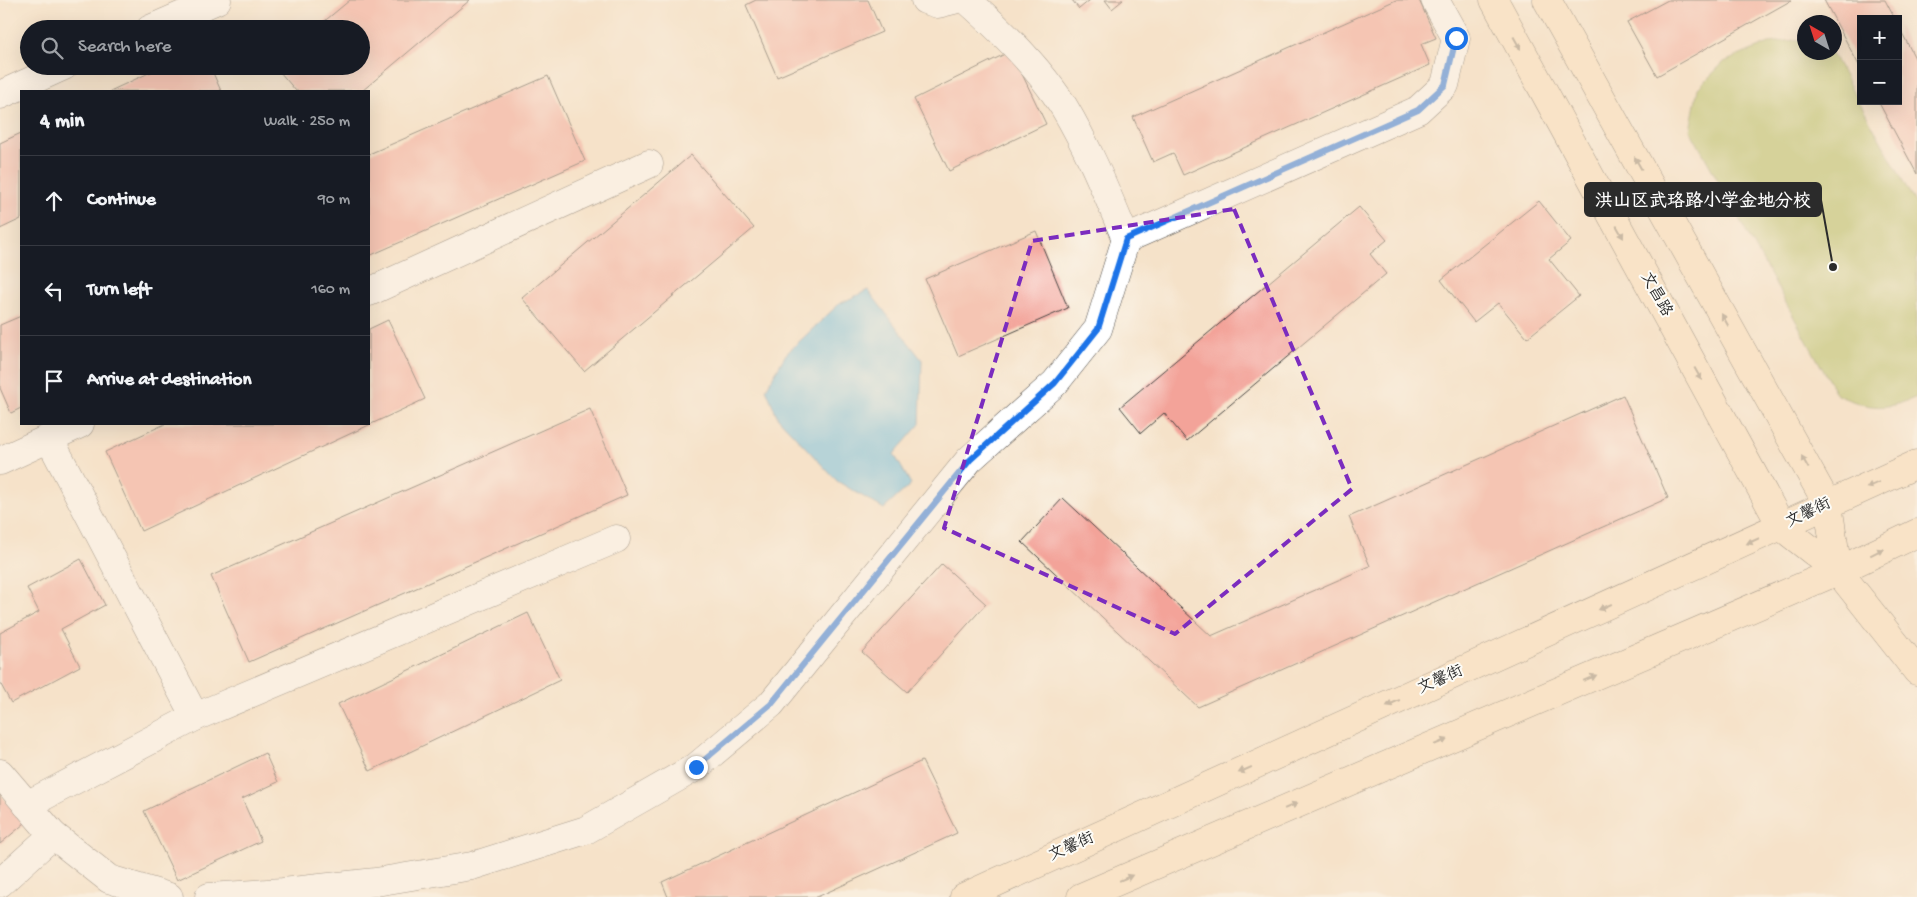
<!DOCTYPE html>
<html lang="en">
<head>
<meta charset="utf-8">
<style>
  :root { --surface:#171b24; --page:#242831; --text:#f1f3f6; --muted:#9ea1a6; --line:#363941 }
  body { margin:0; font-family:"Gochi Hand","LXGW WenKai TC",sans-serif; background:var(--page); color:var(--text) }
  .controls { position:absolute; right:15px; top:15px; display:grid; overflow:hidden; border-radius:0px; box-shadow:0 5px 20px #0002 }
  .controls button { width:45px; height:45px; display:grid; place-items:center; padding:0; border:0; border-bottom:1px solid var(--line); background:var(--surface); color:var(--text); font:25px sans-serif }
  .compass { position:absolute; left:1797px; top:15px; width:45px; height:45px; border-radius:50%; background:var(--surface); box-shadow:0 5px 20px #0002; rotate:321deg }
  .stop { position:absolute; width:15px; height:15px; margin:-11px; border:4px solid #1a73e8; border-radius:50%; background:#fff }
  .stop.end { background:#1a73e8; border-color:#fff; box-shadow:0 1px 5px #0008 }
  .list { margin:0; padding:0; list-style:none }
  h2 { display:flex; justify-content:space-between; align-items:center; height:65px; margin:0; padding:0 20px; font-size:21px }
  h2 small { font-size:16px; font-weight:400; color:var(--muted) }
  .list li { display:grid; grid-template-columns:32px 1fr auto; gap:15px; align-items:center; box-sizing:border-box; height:90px; padding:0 20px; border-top:1px solid var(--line) }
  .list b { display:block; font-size:19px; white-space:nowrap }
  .list em { font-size:16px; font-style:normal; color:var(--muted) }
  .icon { flex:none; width:28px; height:28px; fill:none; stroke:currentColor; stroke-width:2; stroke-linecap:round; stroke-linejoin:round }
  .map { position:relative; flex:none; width:1917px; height:897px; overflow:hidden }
  .search { position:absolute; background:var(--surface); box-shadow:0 5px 20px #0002; left:20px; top:20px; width:350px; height:55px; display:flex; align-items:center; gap:12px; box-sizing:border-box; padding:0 18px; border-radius:28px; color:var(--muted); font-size:19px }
  .panel { position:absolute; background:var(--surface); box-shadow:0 5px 20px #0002; left:20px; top:90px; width:350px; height:335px; border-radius:0px }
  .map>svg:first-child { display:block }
  .green { fill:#afbf63; stroke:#6d7547 }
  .water { fill:#6bc1e8; stroke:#4b768a }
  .building { fill:#f3a399 }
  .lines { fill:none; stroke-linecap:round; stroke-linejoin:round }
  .street-casing { stroke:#494643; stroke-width:29 }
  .secondary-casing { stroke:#494643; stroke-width:29 }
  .street { stroke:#fff; stroke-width:28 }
  .secondary { stroke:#fde5c5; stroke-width:28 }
  .oneway { fill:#948878 }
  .route { stroke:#1a73e8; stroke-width:6 }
  .marked { fill:none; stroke:#7b2cbf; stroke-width:4; stroke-dasharray:10 6; stroke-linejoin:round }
  .labels { text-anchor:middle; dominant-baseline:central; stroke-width:4; stroke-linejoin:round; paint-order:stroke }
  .street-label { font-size:16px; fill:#2b2b2b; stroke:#fdfcf7 }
  .leader { fill:none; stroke:#2b2b2b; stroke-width:2 }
  .callout-dot { fill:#2b2b2b; stroke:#fdfcf7; stroke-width:2 }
  .callout { fill:#2b2b2b; stroke:#2b2b2b; stroke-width:2 }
  .callout-label { font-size:18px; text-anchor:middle; font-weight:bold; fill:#fff }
</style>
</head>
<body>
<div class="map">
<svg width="1917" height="897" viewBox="0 0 1917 897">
  <rect width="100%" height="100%" fill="#fdfcf7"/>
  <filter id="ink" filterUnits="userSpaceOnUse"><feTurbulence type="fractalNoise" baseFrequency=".02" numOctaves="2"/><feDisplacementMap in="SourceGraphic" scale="10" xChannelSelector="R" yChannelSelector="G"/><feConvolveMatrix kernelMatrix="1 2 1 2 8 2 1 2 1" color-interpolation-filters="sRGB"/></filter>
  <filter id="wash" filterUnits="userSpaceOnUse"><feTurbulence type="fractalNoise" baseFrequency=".0096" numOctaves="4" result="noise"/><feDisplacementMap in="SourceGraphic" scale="20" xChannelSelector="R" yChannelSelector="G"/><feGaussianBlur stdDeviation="1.12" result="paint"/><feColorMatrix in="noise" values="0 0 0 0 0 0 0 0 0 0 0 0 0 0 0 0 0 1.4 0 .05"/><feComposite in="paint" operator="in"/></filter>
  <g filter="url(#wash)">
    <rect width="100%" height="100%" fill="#f5e2c9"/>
    <!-- green -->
    <path class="green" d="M1803,39L1804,40V52L1832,53L1917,206V397C1884,411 1870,409 1837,395L1690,130L1698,88L1724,62L1769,43Z"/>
    <!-- water -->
    <polygon class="water" points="868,290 922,360 920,424 894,454 911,484 884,509 837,481 778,418 766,389 786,354 839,304"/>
    <g id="blocks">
      <!-- building -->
      <g class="building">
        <polygon points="350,0 470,0 362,91 296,91 275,66 361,66 361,29 315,29"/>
        <polygon points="756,0 868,0 882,32 777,77 746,5"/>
        <polygon points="1072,0 1090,0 1079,9"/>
        <polygon points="1105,0 1123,0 1112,9"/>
        <polygon points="1396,0 1419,0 1436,38 1421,44 1430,65 1183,175 1173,153 1153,162 1133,117"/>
        <polygon points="1668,0 1792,0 1657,76 1627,22"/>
        <polygon points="1824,0 1885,0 1895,19 1861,19 1861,69"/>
        <polygon points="1898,25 1917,62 1917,174 1878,101 1898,101"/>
        <polygon points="1011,51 1046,124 949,171 914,99"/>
        <polygon points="164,66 210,66 221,91 110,91"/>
        <polygon points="548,76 585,161 369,256 369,154"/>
        <polygon points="21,133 21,219 0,229 0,143"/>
        <polygon points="691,155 754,228 584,371 522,298"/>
        <polygon points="1539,201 1571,241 1549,259 1579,296 1527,338 1498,303 1474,322 1441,280"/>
        <polygon points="1359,207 1387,240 1370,254 1386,274 1187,441 1164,413 1141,433 1120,407"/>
        <polygon points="1036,231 1068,308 958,356 925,279"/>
        <polygon points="21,316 21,408 11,413 0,388 0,325"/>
        <polygon points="388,320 425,399 141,531 105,452 165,424 369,424 369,329"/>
        <polygon points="1623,395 1668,498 1198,707 1022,542 1063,498 1211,636 1370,566 1349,517"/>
        <polygon points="590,409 627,495 249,662 211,576"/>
        <polygon points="81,559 105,605 61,629 80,666 11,703 0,683 0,633 39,612 27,588"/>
        <polygon points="942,564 986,604 907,692 862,652"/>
        <polygon points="528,613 560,680 370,771 338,704"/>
        <polygon points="265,753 278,782 242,799 261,841 177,880 144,811"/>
        <polygon points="922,761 957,833 817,897 668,897 662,882"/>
        <polygon points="0,794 25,823 0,844"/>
      </g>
    </g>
  </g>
  <g filter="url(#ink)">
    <use href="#blocks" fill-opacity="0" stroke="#494643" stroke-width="1"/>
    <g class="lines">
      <defs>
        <g id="street">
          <polyline points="925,0 938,4 954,0"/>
          <path d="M967,0C1002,31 1039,67 1064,107C1089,149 1107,194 1126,239"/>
          <polyline points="150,29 217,0"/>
          <polyline points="0,95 64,66"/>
          <polyline points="369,292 649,164"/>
          <polyline points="0,461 80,424"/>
          <polyline points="195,717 616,539"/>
          <polyline points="0,773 53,835 0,883"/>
          <polyline points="27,805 195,717 49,438"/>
          <polyline points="53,835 109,879 169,897"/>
          <polyline points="209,897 283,892 376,882 472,866 586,830 696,767 771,704 969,460 1055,383 1098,329 1126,239 1418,110 1445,85 1456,38 1435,0"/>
        </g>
        <g id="secondary">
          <polyline points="1494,0 1782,527 1838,571"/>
          <polyline points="1547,0 1828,505 1838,571 1917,671"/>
          <polyline points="964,897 1917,464"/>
          <polyline points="1081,897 1838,571 1917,533"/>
        </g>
      </defs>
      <!-- street casing -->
      <use href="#street" class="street-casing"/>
      <!-- secondary casing -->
      <use href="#secondary" class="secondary-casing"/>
      <!-- street -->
      <use href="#street" class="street"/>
      <!-- secondary -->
      <use href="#secondary" class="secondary"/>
    </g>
    <!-- one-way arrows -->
    <defs><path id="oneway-solid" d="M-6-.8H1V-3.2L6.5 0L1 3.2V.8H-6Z" transform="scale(1.25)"/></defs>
    <g class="oneway">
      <use href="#oneway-solid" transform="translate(1517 43) rotate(61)"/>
      <use href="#oneway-solid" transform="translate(1638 163) rotate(-119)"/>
      <use href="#oneway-solid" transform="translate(1620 232) rotate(61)"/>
      <use href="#oneway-solid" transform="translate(1725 320) rotate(-119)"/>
      <use href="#oneway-solid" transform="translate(1698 374) rotate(61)"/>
      <use href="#oneway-solid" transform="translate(1805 462) rotate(-119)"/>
      <use href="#oneway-solid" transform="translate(1873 485) rotate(156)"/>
      <use href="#oneway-solid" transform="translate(1753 541) rotate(156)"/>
      <use href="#oneway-solid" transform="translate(1877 552) rotate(-26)"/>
      <use href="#oneway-solid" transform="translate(1605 607) rotate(156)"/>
      <use href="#oneway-solid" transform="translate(1590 678) rotate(-23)"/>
      <use href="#oneway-solid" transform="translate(1393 703) rotate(156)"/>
      <use href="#oneway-solid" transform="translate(1441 742) rotate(-23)"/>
      <use href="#oneway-solid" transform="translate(1245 770) rotate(156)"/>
      <use href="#oneway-solid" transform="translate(1291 806) rotate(-23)"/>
      <use href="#oneway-solid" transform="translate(1126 878) rotate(-23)"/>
    </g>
  </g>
  <g class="lines" filter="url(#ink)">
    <!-- route -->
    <polyline class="route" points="696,767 771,704 970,460 1055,383 1098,329 1126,239 1418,110 1445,85 1456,38"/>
  </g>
  <!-- marked area -->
  <path d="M0 0H1917V897H0ZM1234,209L1352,489L1175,634L944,528L1032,241Z" fill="#f5e2c9" fill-opacity=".55" fill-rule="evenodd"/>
  <path class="marked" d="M1234,209L1352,489L1175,634L944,528L1032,241Z"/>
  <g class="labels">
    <!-- street labels -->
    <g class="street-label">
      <text transform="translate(1655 295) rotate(61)">文昌路</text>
      <text transform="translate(1809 514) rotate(-26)">文馨街</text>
      <text transform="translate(1441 681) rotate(-24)">文馨街</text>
      <text transform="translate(1072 848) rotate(-24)">文馨街</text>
    </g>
  </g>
  <!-- callouts -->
  <path class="leader" d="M1833 267L1821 200"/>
  <circle class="callout-dot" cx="1833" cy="267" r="5"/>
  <rect class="callout" x="1585" y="183" width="236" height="33" rx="5"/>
  <g class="callout-label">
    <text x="1703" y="206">洪山区武珞路小学金地分校</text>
  </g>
</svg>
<div class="controls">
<button>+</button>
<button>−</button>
</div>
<svg class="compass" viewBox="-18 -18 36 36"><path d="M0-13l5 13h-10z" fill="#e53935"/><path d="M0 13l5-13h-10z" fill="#9ea1a6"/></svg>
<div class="stop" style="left:1456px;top:38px"></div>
<div class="stop end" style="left:696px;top:767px"></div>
<div class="search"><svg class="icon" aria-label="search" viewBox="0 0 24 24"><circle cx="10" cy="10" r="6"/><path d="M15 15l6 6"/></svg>Search here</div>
<section class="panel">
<h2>4 min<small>Walk · 250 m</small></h2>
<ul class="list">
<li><svg class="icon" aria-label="ahead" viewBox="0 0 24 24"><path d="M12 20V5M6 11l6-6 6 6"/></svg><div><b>Continue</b></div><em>90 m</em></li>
<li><svg class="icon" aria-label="left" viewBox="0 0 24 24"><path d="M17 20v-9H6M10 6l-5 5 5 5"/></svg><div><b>Turn left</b></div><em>160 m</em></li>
<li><svg class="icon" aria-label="arrive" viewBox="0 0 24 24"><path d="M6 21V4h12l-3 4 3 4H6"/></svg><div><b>Arrive at destination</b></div></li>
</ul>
</section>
</div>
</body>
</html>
